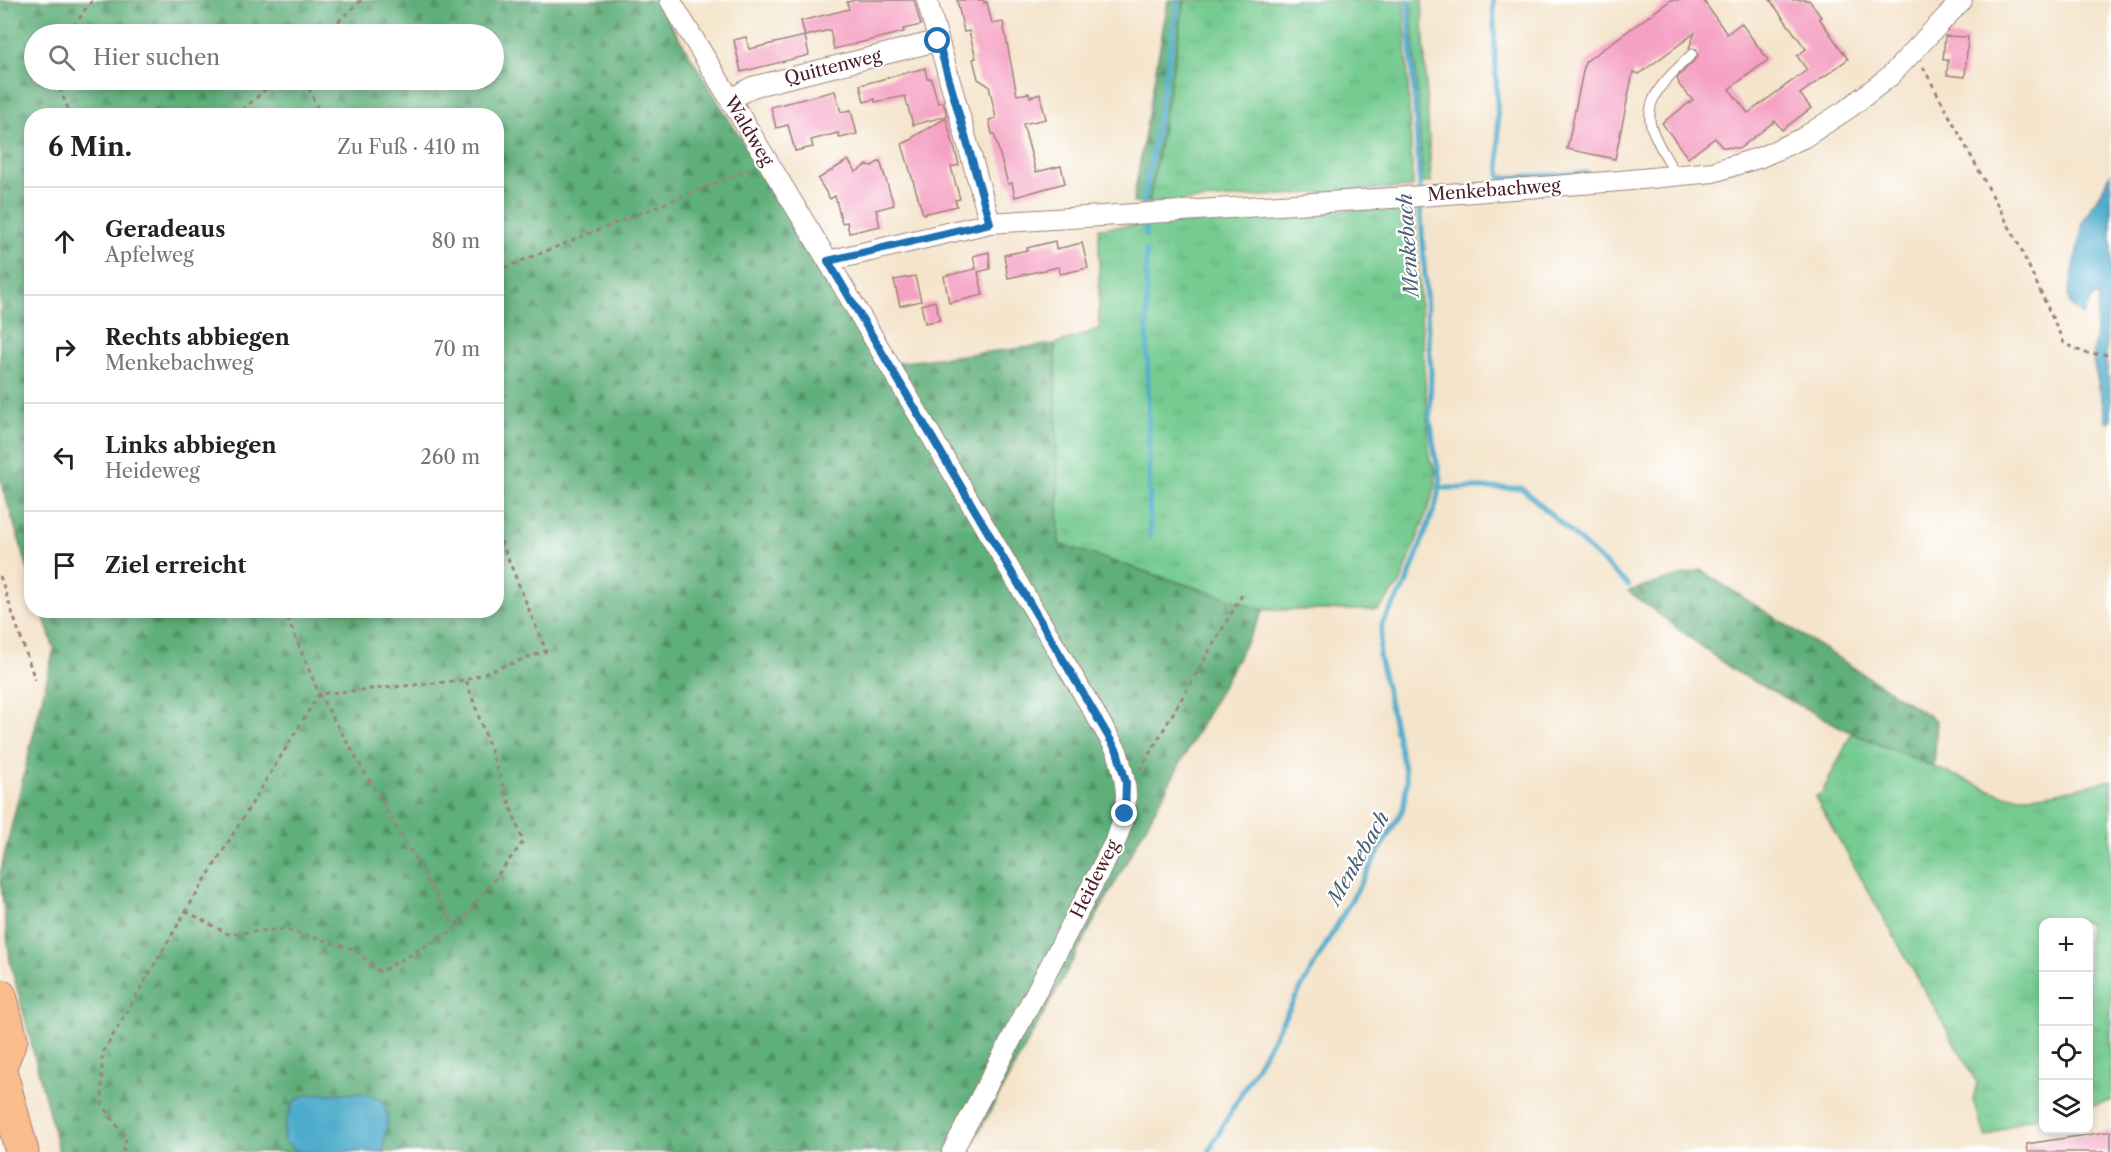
<!DOCTYPE html>
<html lang="de">
<head>
<meta charset="utf-8">
<style>
  :root { --surface:#fff; --page:#f6f6f6; --text:#222; --muted:#767676; --line:#e0e0e0 }
  body { margin:0; font-family:"Libre Caslon Text",serif; background:var(--page); color:var(--text) }
  .controls { position:absolute; right:18px; bottom:18px; display:grid; overflow:hidden; border-radius:12px; box-shadow:0 3px 9px #0003 }
  .controls button { width:54px; height:54px; display:grid; place-items:center; padding:0; border:0; border-bottom:2px solid var(--line); background:var(--surface); color:var(--text); font:30px sans-serif }
  .stop { position:absolute; width:18px; height:18px; margin:-14px; border:4px solid #1f6fb2; border-radius:50%; background:#fff }
  .stop.end { background:#1f6fb2; border-color:#fff; box-shadow:0 2px 6px #0008 }
  .list { margin:0; padding:0; list-style:none }
  h2 { display:flex; justify-content:space-between; align-items:center; height:78px; margin:0; padding:0 24px; font-size:26px }
  h2 small { font-size:20px; font-weight:400; color:var(--muted) }
  .list li { display:grid; grid-template-columns:39px 1fr auto; gap:18px; align-items:center; box-sizing:border-box; height:108px; padding:0 24px; border-top:2px solid var(--line) }
  .list b { display:block; font-size:22px; white-space:nowrap }
  .list p { margin:0; font-size:20px; white-space:nowrap; color:var(--muted) }
  .list em { font-size:20px; font-style:normal; color:var(--muted) }
  .icon { flex:none; width:33px; height:33px; fill:none; stroke:currentColor; stroke-width:2; stroke-linecap:round; stroke-linejoin:round }
  .map { position:relative; flex:none; width:2111px; height:1152px; overflow:hidden }
  .search { position:absolute; background:var(--surface); box-shadow:0 3px 9px #0003; left:24px; top:24px; width:480px; height:66px; display:flex; align-items:center; gap:15px; box-sizing:border-box; padding:0 21px; border-radius:33px; color:var(--muted); font-size:22px }
  .panel { position:absolute; background:var(--surface); box-shadow:0 3px 9px #0003; left:24px; top:108px; width:480px; height:510px; border-radius:24px }
  .map>svg:first-child { display:block }
  .grass { fill:url(#grass-tufts); stroke:#5f755e; stroke-width:1.5 }
  .forest { fill:url(#forest-firs); stroke:#546752; stroke-width:1.5; fill-rule:evenodd }
  .water { fill:#4daccb; stroke:#4c667b; stroke-width:1.5 }
  .lines { fill:none; stroke-linecap:round; stroke-linejoin:round }
  .stream { stroke:#4daccb; stroke-width:5 }
  .building { fill:#f5a1c3 }
  .lane-casing { stroke:#9f827b; stroke-width:11 }
  .street-casing { stroke:#9f827b; stroke-width:22 }
  .highway-casing { stroke:#9f827b; stroke-width:35 }
  .path { stroke:#9f827b; stroke-width:3; stroke-dasharray:4.5 4.5; stroke-linecap:butt }
  .lane { stroke:#fff; stroke-width:9 }
  .street { stroke:#fff; stroke-width:20 }
  .highway { stroke:#f9bc8a; stroke-width:33 }
  .route { stroke:#1f6fb2; stroke-width:8 }
  .labels { text-anchor:middle; dominant-baseline:central; stroke-width:4.5; stroke-linejoin:round; paint-order:stroke }
  .street-label { font-size:18px; fill:#4a1f2b; stroke:#fff }
  .water-label { font-size:20px; font-style:italic; fill:#4b5e73; stroke:#fff }
</style>
</head>
<body>
<div class="map">
<svg width="2111" height="1152" viewBox="0 0 2111 1152">
  <defs>
    <pattern id="grass-tufts" width="24" height="20" patternUnits="userSpaceOnUse" patternTransform="scale(1.5)"><rect width="24" height="20" fill="#74cb90"/><path d="M3 7l-1-3M5 7V3M7 7l1-3M15 17l-1-3M17 17v-4M19 17l1-3" fill="none" stroke="#66ae7c"/></pattern>
    <pattern id="forest-firs" width="22" height="20" patternUnits="userSpaceOnUse" patternTransform="scale(1.5)"><rect width="22" height="20" fill="#5faf7a"/><path d="M5 1l3.5 6h-7zM16 11l3.5 6h-7z" fill="#508e64"/></pattern>
  </defs>
  <rect width="100%" height="100%" fill="#fff"/>
  <filter id="ink" filterUnits="userSpaceOnUse"><feTurbulence type="fractalNoise" baseFrequency=".0167" numOctaves="2"/><feDisplacementMap in="SourceGraphic" scale="12" xChannelSelector="R" yChannelSelector="G"/><feConvolveMatrix kernelMatrix="1 2 1 2 8 2 1 2 1" color-interpolation-filters="sRGB"/></filter>
  <filter id="wash" filterUnits="userSpaceOnUse"><feTurbulence type="fractalNoise" baseFrequency=".008" numOctaves="4" result="noise"/><feDisplacementMap in="SourceGraphic" scale="24" xChannelSelector="R" yChannelSelector="G"/><feGaussianBlur stdDeviation="1.35" result="paint"/><feColorMatrix in="noise" values="0 0 0 0 0 0 0 0 0 0 0 0 0 0 0 0 0 1.4 0 .05"/><feComposite in="paint" operator="in"/></filter>
  <g filter="url(#wash)">
    <rect width="100%" height="100%" fill="#f4e4cb"/>
    <!-- grass -->
    <g class="grass">
      <polygon points="1185,0 1404,0 1413,187 1149,203"/>
      <polygon points="1411,0 1422,0 1431,182 1423,183"/>
      <polygon points="1414,205 1430,459 1436,472 1436,483 1430,504 1400,584 1378,610 1264,610 1059,544 1055,344 1099,329 1099,228"/>
      <path d="M1852,733L2002,795C2039,800 2074,788 2111,780V1101L2089,1106L2088,922H2044L2043,1116L2018,1122L1986,1137L1973,1101L1977,1083L1815,797L1822,793Z"/>
    </g>
    <!-- forest -->
    <g class="forest">
      <path d="M0,0H656L879,365L1055,344L1059,544L1264,610L968,1152H59L10,961L0,874L54,649L42,611L496,610V116H32L31,578L0,479ZM34,34H494V80H34Z"/>
      <polygon points="1168,0 1185,0 1149,203 1133,203"/>
      <polygon points="1700,570 1937,721 1934,767 1852,733 1733,670 1628,591"/>
    </g>
    <!-- water -->
    <g class="water">
      <polygon points="2111,174 2111,293 2107,321 2106,361 2111,394 2111,421 2107,422 2093,360 2099,298 2094,295 2083,315 2071,306 2068,296 2083,222"/>
      <polygon points="364,1093 383,1101 388,1116 383,1152 299,1152 283,1141 286,1120 295,1100 309,1094"/>
    </g>
    <g class="lines">
      <!-- stream -->
      <g class="stream">
        <polyline points="1408,0 1420,191"/>
        <polyline points="1493,0 1500,178 1588,173"/>
        <polyline points="1143,204 1179,0"/>
        <polyline points="1142,223 1145,223 1146,236"/>
        <polyline points="1146,251 1150,538"/>
        <polyline points="1439,488 1522,488 1628,585"/>
        <polyline points="1208,1152 1403,809 1407,781 1379,655 1382,624 1406,584 1436,504 1441,479 1435,455 1430,416 1431,372 1420,201"/>
      </g>
    </g>
    <g id="blocks">
      <!-- building -->
      <g class="building">
        <polygon points="855,0 914,0 921,25 903,29 904,32 834,49 830,30 805,36 809,55 741,72 734,40 746,37 749,49 805,36 801,21 849,9 847,2"/>
        <polygon points="957,0 984,0 984,3 987,2 992,24 1003,22 1017,95 1029,93 1030,97 1040,94 1043,107 1046,119 1023,124 1036,172 1061,166 1065,183 1015,197 1012,183 1008,184 994,134 992,134 989,120 996,118 989,86 978,79 973,59 976,58 969,31 964,32"/>
        <polygon points="1671,0 1703,0 1727,34 1741,23 1768,60 1729,89 1748,113 1807,70 1797,56 1806,49 1770,0 1809,0 1821,17 1819,18 1848,59 1800,94 1811,108 1782,130 1775,121 1740,148 1722,147 1715,138 1688,158 1662,123 1693,100 1680,86 1677,78 1698,56 1696,49 1689,48 1695,33 1639,74 1633,72 1615,159 1567,149 1585,62"/>
        <polygon points="1945,36 1968,37 1965,77 1947,75 1948,60 1943,60"/>
        <polygon points="925,68 927,79 931,78 938,103 943,102 947,116 913,125 905,96 875,102 875,99 864,102 860,85"/>
        <polygon points="835,91 841,112 851,110 857,134 840,138 838,133 811,140 813,147 795,151 788,125 776,128 771,107"/>
        <polygon points="946,118 959,165 951,167 960,199 955,200 957,206 923,214 902,144 913,139 913,137"/>
        <polygon points="848,160 856,172 866,165 872,166 880,161 894,205 876,210 880,226 849,233 847,222 842,223 835,196 830,199 818,179"/>
        <polygon points="1055,241 1056,249 1082,243 1088,268 1060,274 1059,267 1008,278 1004,255 1028,250 1027,248"/>
        <polygon points="989,252 990,269 978,272 983,295 949,303 944,276 976,269 973,256"/>
        <polygon points="915,276 921,301 900,306 894,280"/>
        <polygon points="935,301 940,320 925,323 921,305"/>
        <polygon points="2111,1131 2111,1152 2028,1152 2027,1144"/>
      </g>
    </g>
  </g>
  <g filter="url(#ink)">
    <use href="#blocks" fill-opacity="0" stroke="#9f827b" stroke-width="1.5"/>
    <g class="lines">
      <defs>
        <path id="lane" d="M1676,175C1668,160 1658,145 1652,129C1641,97 1673,73 1692,54"/>
        <g id="street">
          <path d="M670,0L828,261L1117,751C1128,787 1130,802 1117,838L952,1152"/>
          <polyline points="927,0 990,223"/>
          <polyline points="731,99 752,87 937,41"/>
          <polyline points="828,261 990,223 1408,197 1620,181 1713,172 1761,157 1803,138 1849,108 1890,76 1962,0"/>
        </g>
        <g id="highway">
          <polyline points="0,996 11,1039 0,1066"/>
          <polyline points="0,1070 22,1152"/>
        </g>
      </defs>
      <!-- lane casing -->
      <use href="#lane" class="lane-casing"/>
      <!-- street casing -->
      <use href="#street" class="street-casing"/>
      <!-- highway casing -->
      <use href="#highway" class="highway-casing"/>
      <!-- path -->
      <g class="path">
        <polyline points="69,34 88,5 94,0"/>
        <polyline points="325,34 361,0"/>
        <polyline points="1923,67 2018,243 2064,343 2084,353 2111,355"/>
        <polyline points="56,80 71,116"/>
        <polyline points="305,80 321,116"/>
        <polyline points="236,116 276,80"/>
        <polyline points="496,271 751,169"/>
        <polyline points="0,576 35,680"/>
        <polyline points="284,610 319,694 456,929 523,842 466,680"/>
        <polyline points="1140,770 1242,595"/>
        <polyline points="186,911 228,934 283,929 354,949 380,972 456,929"/>
        <polyline points="123,1152 126,1139 102,1104 102,1054 186,911 319,694 466,680 546,651 496,529"/>
      </g>
      <!-- lane -->
      <use href="#lane" class="lane"/>
      <!-- street -->
      <use href="#street" class="street"/>
      <!-- highway -->
      <use href="#highway" class="highway"/>
    </g>
  </g>
  <g class="lines" filter="url(#ink)">
    <!-- route -->
    <polyline class="route" points="938,41 990,223 828,261 1117,751 1126,782 1125,814"/>
  </g>
  <g class="labels">
    <!-- street labels -->
    <g class="street-label">
      <text transform="translate(833 67) rotate(-14)">Quittenweg</text>
      <text transform="translate(749 131) rotate(59)">Waldweg</text>
      <text transform="translate(1494 190) rotate(-4)">Menkebachweg</text>
      <text transform="translate(1095 879) rotate(-63)">Heideweg</text>
    </g>
    <!-- water labels -->
    <g class="water-label">
      <text transform="translate(1408 245) rotate(-94)">Menkebach</text>
      <text transform="translate(1358 858) rotate(-60)">Menkebach</text>
    </g>
  </g>
</svg>
<div class="controls">
<button>+</button>
<button>−</button>
<button><svg class="icon" aria-label="locate" viewBox="0 0 24 24"><circle cx="12" cy="12" r="6"/><path d="M12 2v4M12 18v4M2 12h4M18 12h4"/></svg></button>
<button><svg class="icon" aria-label="layers" viewBox="0 0 24 24"><path d="M12 4l9 5-9 5-9-5zM3 14l9 5 9-5"/></svg></button>
</div>
<div class="stop" style="left:938px;top:41px"></div>
<div class="stop end" style="left:1125px;top:814px"></div>
<div class="search"><svg class="icon" aria-label="search" viewBox="0 0 24 24"><circle cx="10" cy="10" r="6"/><path d="M15 15l6 6"/></svg>Hier suchen</div>
<section class="panel">
<h2>6 Min.<small>Zu Fuß · 410 m</small></h2>
<ul class="list">
<li><svg class="icon" aria-label="ahead" viewBox="0 0 24 24"><path d="M12 20V5M6 11l6-6 6 6"/></svg><div><b>Geradeaus</b><p>Apfelweg</p></div><em>80 m</em></li>
<li><svg class="icon" aria-label="right" viewBox="0 0 24 24"><path d="M7 20v-9h11M14 6l5 5-5 5"/></svg><div><b>Rechts abbiegen</b><p>Menkebachweg</p></div><em>70 m</em></li>
<li><svg class="icon" aria-label="left" viewBox="0 0 24 24"><path d="M17 20v-9H6M10 6l-5 5 5 5"/></svg><div><b>Links abbiegen</b><p>Heideweg</p></div><em>260 m</em></li>
<li><svg class="icon" aria-label="arrive" viewBox="0 0 24 24"><path d="M6 21V4h12l-3 4 3 4H6"/></svg><div><b>Ziel erreicht</b></div></li>
</ul>
</section>
</div>
</body>
</html>
